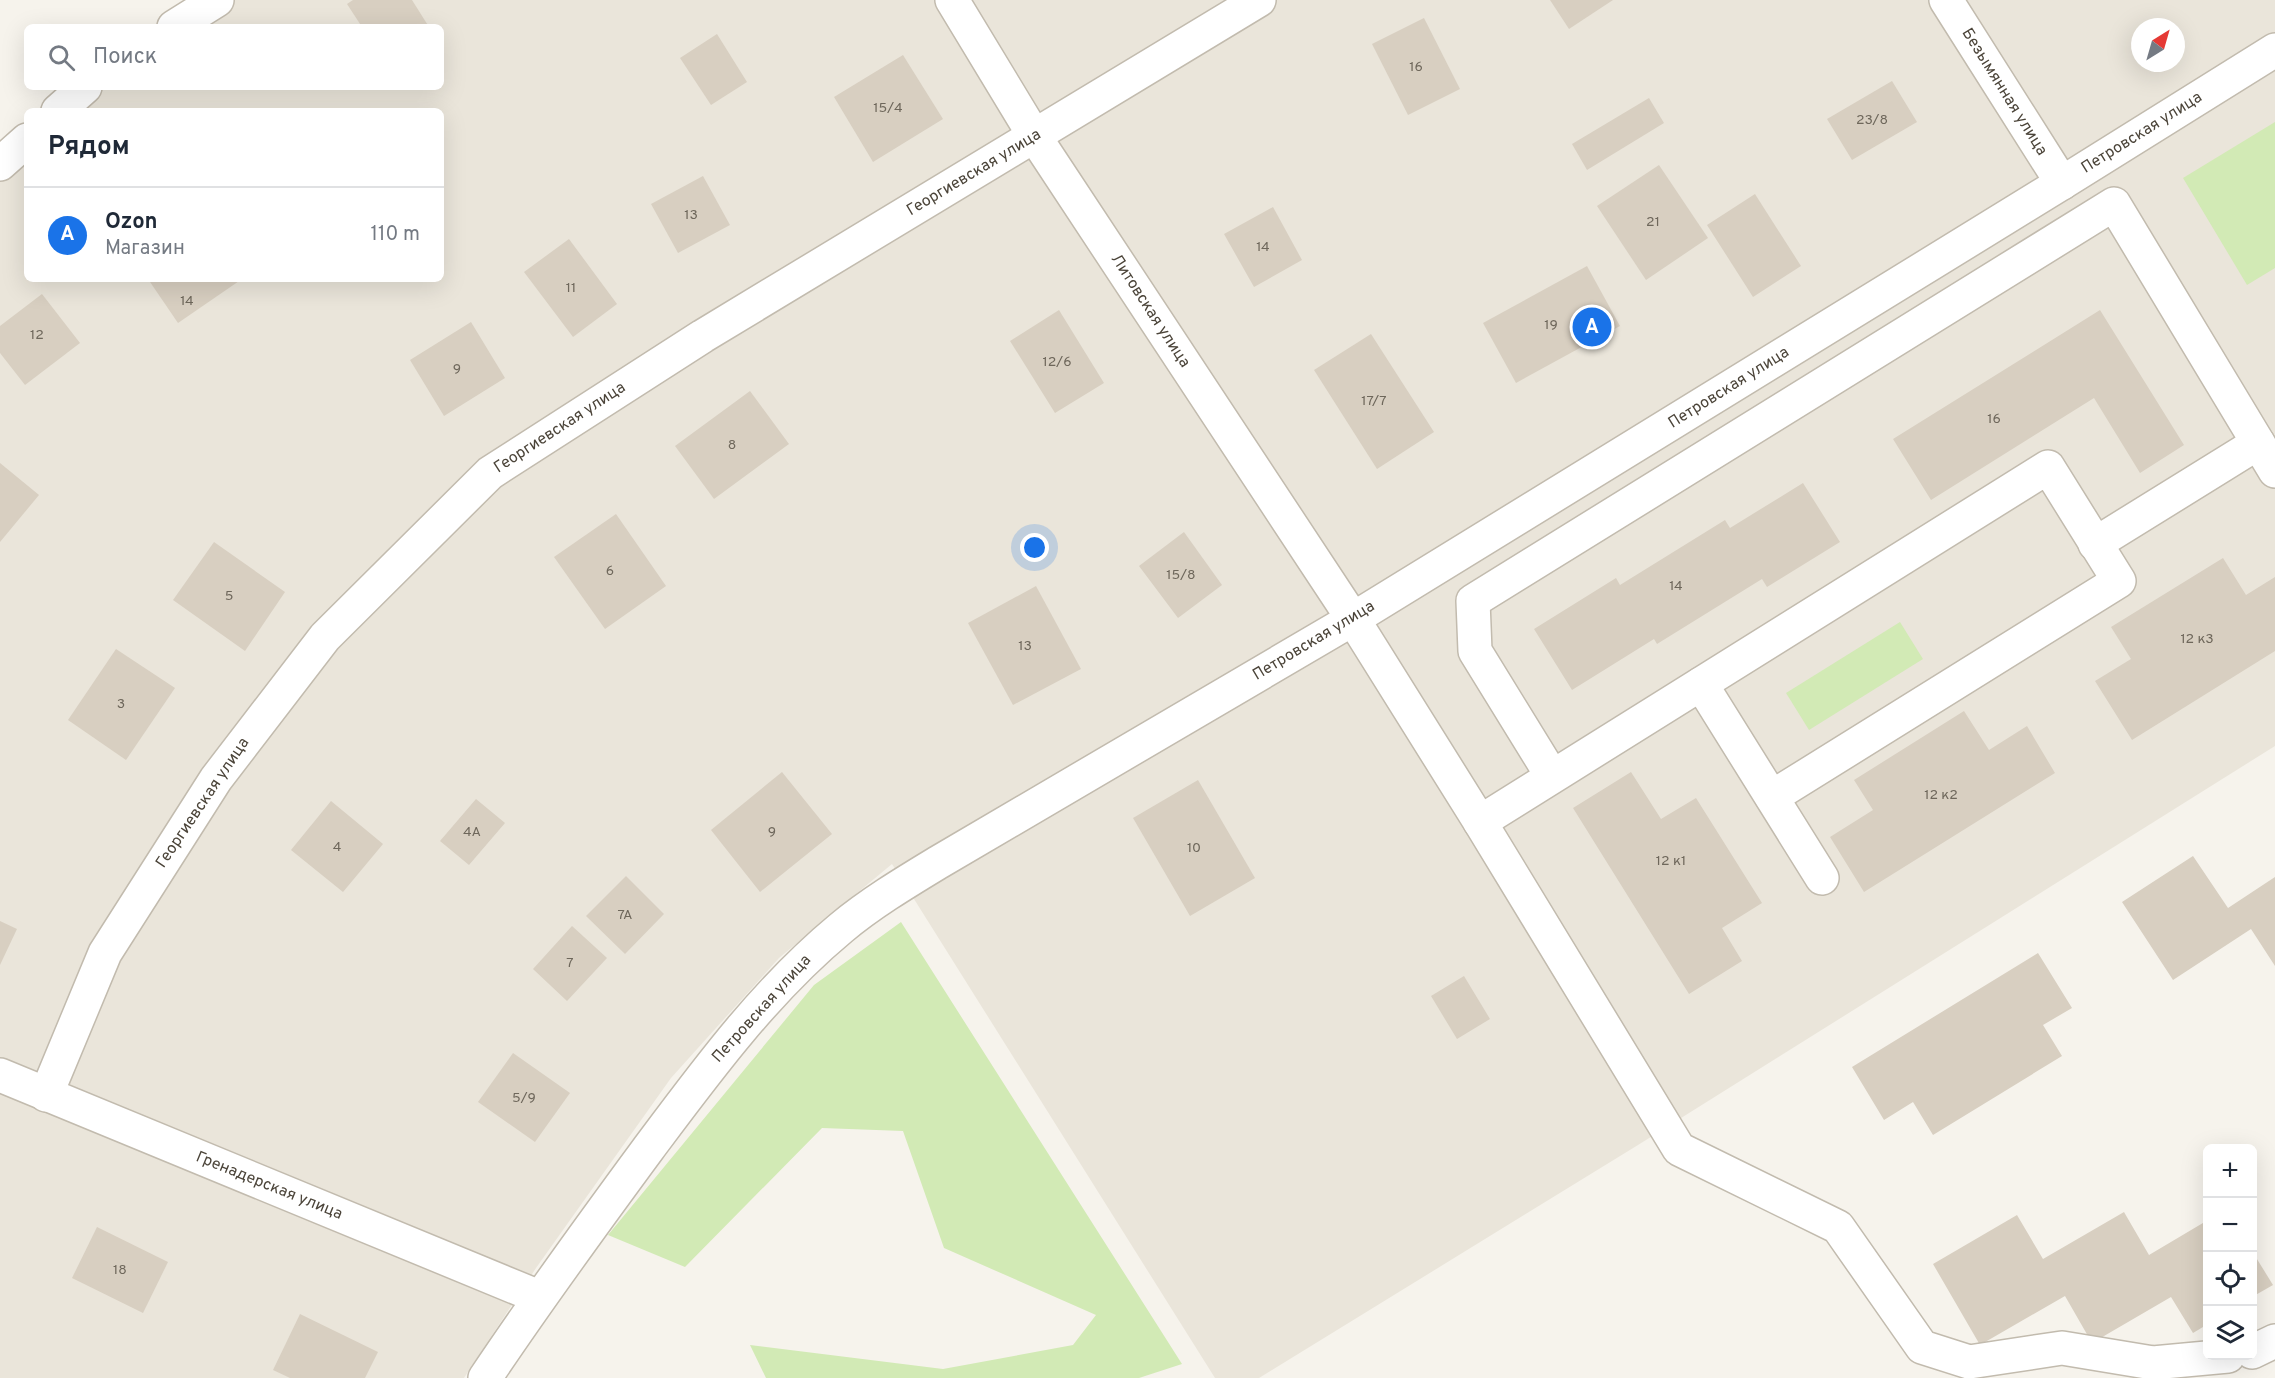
<!DOCTYPE html>
<html lang="ru">
<head>
<meta charset="utf-8">
<style>
  :root { --surface:#fff; --page:#f6f6f7; --text:#1f2937; --muted:#747a83; --line:#e0e1e3; --accent:#1a73e8 }
  body { margin:0; font-family:Overpass,sans-serif; background:var(--page); color:var(--text) }
  .controls { position:absolute; right:18px; bottom:18px; display:grid; overflow:hidden; border-radius:9px; box-shadow:0 6px 24px #0002 }
  .controls button { width:54px; height:54px; display:grid; place-items:center; padding:0; border:0; border-bottom:2px solid var(--line); background:var(--surface); color:var(--text); font:30px sans-serif }
  .compass { position:absolute; left:2131px; top:18px; width:54px; height:54px; border-radius:50%; background:var(--surface); box-shadow:0 6px 24px #0002; rotate:37deg }
  .you { position:absolute; left:1035px; top:548px; width:21px; height:21px; margin:-15px; border:4px solid #fff; border-radius:50%; background:#1a73e8; box-shadow:0 0 0 9px #1a73e833 }
  .badge { display:grid; place-items:center; width:39px; height:39px; border-radius:50%; background:var(--accent); color:#fff; font-size:20px; font-weight:700 }
  .pin { position:absolute; translate:-50% -50%; border:3px solid #fff; box-shadow:0 2px 6px #0006 }
  .list { margin:0; padding:0; list-style:none }
  h2 { display:flex; justify-content:space-between; align-items:center; height:78px; margin:0; padding:0 24px; font-size:26px }
  h2 small { font-size:20px; font-weight:400; color:var(--muted) }
  .list li { display:grid; grid-template-columns:39px 1fr auto; gap:18px; align-items:center; box-sizing:border-box; height:96px; padding:0 24px; border-top:2px solid var(--line) }
  .list b { display:block; font-size:22px; white-space:nowrap }
  .list p { margin:0; font-size:20px; white-space:nowrap; color:var(--muted) }
  .list em { font-size:20px; font-style:normal; color:var(--muted) }
  .icon { flex:none; width:33px; height:33px; fill:none; stroke:currentColor; stroke-width:2; stroke-linecap:round; stroke-linejoin:round }
  .map { position:relative; flex:none; width:2275px; height:1378px; overflow:hidden }
  .search { position:absolute; background:var(--surface); box-shadow:0 6px 24px #0002; left:24px; top:24px; width:420px; height:66px; display:flex; align-items:center; gap:15px; box-sizing:border-box; padding:0 21px; border-radius:9px; color:var(--muted); font-size:22px }
  .panel { position:absolute; background:var(--surface); box-shadow:0 6px 24px #0002; left:24px; top:108px; width:420px; height:174px; border-radius:9px }
  .map>svg:first-child { display:block }
  .residential { fill:#eae5da; fill-rule:evenodd }
  .green { fill:#d2eab5 }
  .building { fill:#d8cfc1 }
  .lines { fill:none; stroke-linecap:round; stroke-linejoin:round }
  .minor-casing { stroke:#c2bbae; stroke-width:36 }
  .minor { stroke:#fff; stroke-width:33 }
  .labels { text-anchor:middle; dominant-baseline:central; stroke-width:6; stroke-linejoin:round; paint-order:stroke }
  .number-label { font-size:14px; fill:#6e675b }
  .street-label { font-size:16px; fill:#4b4439; stroke:#fff }
</style>
</head>
<body>
<div class="map">
<svg width="2275" height="1378" viewBox="0 0 2275 1378">
  <rect width="100%" height="100%" fill="#f6f3ec"/>
  <!-- residential -->
  <path class="residential" d="M195,0H2275V746L1638,1145L1259,1378H1215L892,864L779,958L671,1078L536,1268L464,1378H0V143L27,123V279H441V111H44L76,87H441V27H158ZM2140,27H2176V63H2140Z"/>
  <!-- green -->
  <g class="green">
    <polygon points="2275,122 2275,268 2247,285 2183,178"/>
    <polygon points="1900,622 1923,659 1809,730 1786,693"/>
    <polygon points="901,922 1182,1364 1139,1378 766,1378 750,1345 943,1369 1073,1345 1096,1315 944,1248 903,1131 822,1128 685,1267 608,1235 814,985"/>
  </g>
  <!-- building -->
  <g class="building">
    <polygon points="353,0 412,0 429,27 362,27 347,4"/>
    <polygon points="1550,0 1613,0 1569,29"/>
    <polygon points="1424,18 1460,89 1408,115 1372,44"/>
    <polygon points="717,34 747,82 711,105 680,58"/>
    <polygon points="903,55 943,119 873,162 834,97"/>
    <polygon points="1892,81 1917,122 1852,160 1827,119"/>
    <polygon points="1649,98 1664,123 1587,170 1572,144"/>
    <polygon points="1659,165 1708,238 1646,280 1597,206"/>
    <polygon points="703,176 730,225 678,253 651,204"/>
    <polygon points="1755,194 1801,266 1753,297 1707,225"/>
    <polygon points="1273,207 1302,260 1254,287 1224,234"/>
    <polygon points="569,239 617,304 573,337 524,272"/>
    <polygon points="1587,266 1620,326 1516,383 1483,323"/>
    <polygon points="148,279 242,279 178,323"/>
    <polygon points="42,294 80,343 25,385 0,353 0,326"/>
    <polygon points="1059,310 1104,383 1055,413 1010,341"/>
    <polygon points="2100,310 2184,445 2140,473 2094,398 1931,500 1893,439"/>
    <polygon points="471,322 505,378 444,416 410,360"/>
    <polygon points="1371,334 1434,432 1377,469 1314,370"/>
    <polygon points="750,391 789,444 714,499 675,446"/>
    <polygon points="0,463 39,495 0,542"/>
    <polygon points="1803,483 1840,542 1767,587 1762,579 1657,644 1654,639 1572,690 1534,629 1616,578 1620,585 1725,520 1730,528"/>
    <polygon points="616,514 666,586 605,629 554,557"/>
    <polygon points="1184,532 1222,585 1178,618 1139,566"/>
    <polygon points="214,542 285,592 245,651 173,600"/>
    <polygon points="2223,558 2246,595 2275,577 2275,651 2132,740 2095,681 2131,659 2111,627"/>
    <polygon points="1036,586 1081,669 1013,705 968,623"/>
    <polygon points="116,649 175,688 126,760 68,720"/>
    <polygon points="1964,711 1989,750 2027,726 2055,773 1864,892 1830,837 1873,810 1854,780"/>
    <polygon points="782,772 832,834 760,892 711,830"/>
    <polygon points="1631,772 1661,819 1696,798 1762,903 1722,928 1742,961 1689,994 1573,808"/>
    <polygon points="1198,780 1255,878 1190,916 1133,818"/>
    <polygon points="476,799 505,823 469,865 440,841"/>
    <polygon points="331,801 383,844 343,892 291,850"/>
    <polygon points="2193,856 2228,908 2275,877 2275,966 2251,929 2173,980 2122,902"/>
    <polygon points="626,876 664,914 625,954 586,916"/>
    <polygon points="0,921 17,929 0,965"/>
    <polygon points="572,926 607,958 567,1001 533,969"/>
    <polygon points="2038,953 2072,1008 2043,1025 2062,1056 1933,1135 1913,1102 1884,1120 1852,1067"/>
    <polygon points="1464,976 1490,1019 1457,1039 1431,996"/>
    <polygon points="513,1053 570,1093 535,1142 478,1102"/>
    <polygon points="2124,1212 2149,1255 2208,1220 2208,1324 2193,1333 2171,1297 2092,1343 2065,1296 1980,1345 1933,1264 2017,1215 2043,1259"/>
    <polygon points="97,1227 168,1262 143,1313 72,1278"/>
    <polygon points="2252,1251 2273,1285 2252,1297"/>
    <polygon points="300,1314 378,1352 365,1378 290,1378 273,1370"/>
  </g>
  <g class="lines">
    <defs>
      <g id="minor">
        <polyline points="952,0 1035,137 1353,619 1480,822 1679,1149 1838,1227 1922,1347 1969,1362 2062,1348 2153,1363 2228,1356"/>
        <polyline points="1946,0 2062,183"/>
        <polyline points="174,27 217,0"/>
        <polyline points="58,111 85,87"/>
        <polyline points="0,164 27,140"/>
        <polyline points="2095,544 2258,443"/>
        <polyline points="1701,684 1822,878"/>
        <polyline points="1552,776 1475,651 1473,601 2114,204 2275,471"/>
        <polyline points="1480,822 2048,467 2119,581 1772,797"/>
        <polyline points="0,1075 539,1297"/>
        <polyline points="46,1095 105,953 216,779 325,637 490,473 703,336 1259,0"/>
        <polyline points="2252,1352 2275,1341"/>
        <path d="M485,1378C537,1300 592,1225 648,1149C707,1070 765,991 841,928C871,903 906,882 939,862L1353,619L2062,183L2275,50"/>
      </g>
    </defs>
    <!-- minor casing -->
    <use href="#minor" class="minor-casing"/>
    <!-- minor -->
    <use href="#minor" class="minor"/>
  </g>
  <g class="labels">
    <!-- number labels -->
    <g class="number-label">
      <text x="1416" y="67">16</text>
      <text x="888" y="108">15/4</text>
      <text x="1872" y="120">23/8</text>
      <text x="691" y="215">13</text>
      <text x="1653" y="222">21</text>
      <text x="1263" y="247">14</text>
      <text x="571" y="288">11</text>
      <text x="187" y="301">14</text>
      <text x="1551" y="325">19</text>
      <text x="37" y="335">12</text>
      <text x="1057" y="362">12/6</text>
      <text x="457" y="369">9</text>
      <text x="1374" y="401">17/7</text>
      <text x="1994" y="419">16</text>
      <text x="732" y="445">8</text>
      <text x="610" y="571">6</text>
      <text x="1181" y="575">15/8</text>
      <text x="1676" y="586">14</text>
      <text x="229" y="596">5</text>
      <text x="2197" y="639">12 к3</text>
      <text x="1025" y="646">13</text>
      <text x="121" y="704">3</text>
      <text x="1941" y="795">12 к2</text>
      <text x="472" y="832">4А</text>
      <text x="772" y="832">9</text>
      <text x="337" y="847">4</text>
      <text x="1194" y="848">10</text>
      <text x="1671" y="861">12 к1</text>
      <text x="625" y="915">7А</text>
      <text x="570" y="963">7</text>
      <text x="524" y="1098">5/9</text>
      <text x="120" y="1270">18</text>
    </g>
    <!-- street labels -->
    <g class="street-label">
      <text transform="translate(2004 92) rotate(58)">Безымянная улица</text>
      <text transform="translate(2142 133) rotate(-32)">Петровская улица</text>
      <text transform="translate(974 173) rotate(-31)">Георгиевская улица</text>
      <text transform="translate(1150 311) rotate(57)">Литовская улица</text>
      <text transform="translate(1729 388) rotate(-32)">Петровская улица</text>
      <text transform="translate(560 428) rotate(-33)">Георгиевская улица</text>
      <text transform="translate(1314 641) rotate(-31)">Петровская улица</text>
      <text transform="translate(203 803) rotate(-56)">Георгиевская улица</text>
      <text transform="translate(762 1009) rotate(-48)">Петровская улица</text>
      <text transform="translate(269 1186) rotate(22)">Гренадерская улица</text>
    </g>
  </g>
</svg>
<div class="controls">
<button>+</button>
<button>−</button>
<button><svg class="icon" aria-label="locate" viewBox="0 0 24 24"><circle cx="12" cy="12" r="6"/><path d="M12 2v4M12 18v4M2 12h4M18 12h4"/></svg></button>
<button><svg class="icon" aria-label="layers" viewBox="0 0 24 24"><path d="M12 4l9 5-9 5-9-5zM3 14l9 5 9-5"/></svg></button>
</div>
<svg class="compass" viewBox="-18 -18 36 36"><path d="M0-13l5 13h-10z" fill="#e53935"/><path d="M0 13l5-13h-10z" fill="#747a83"/></svg>
<div class="you"></div>
<div class="pin badge" style="left:1592px;top:327px">A</div>
<div class="search"><svg class="icon" aria-label="search" viewBox="0 0 24 24"><circle cx="10" cy="10" r="6"/><path d="M15 15l6 6"/></svg>Поиск</div>
<section class="panel">
<h2>Рядом<small></small></h2>
<ul class="list">
<li><span class="badge">A</span><div><b>Ozon</b><p>Магазин</p></div><em>110 m</em></li>
</ul>
</section>
</div>
</body>
</html>
